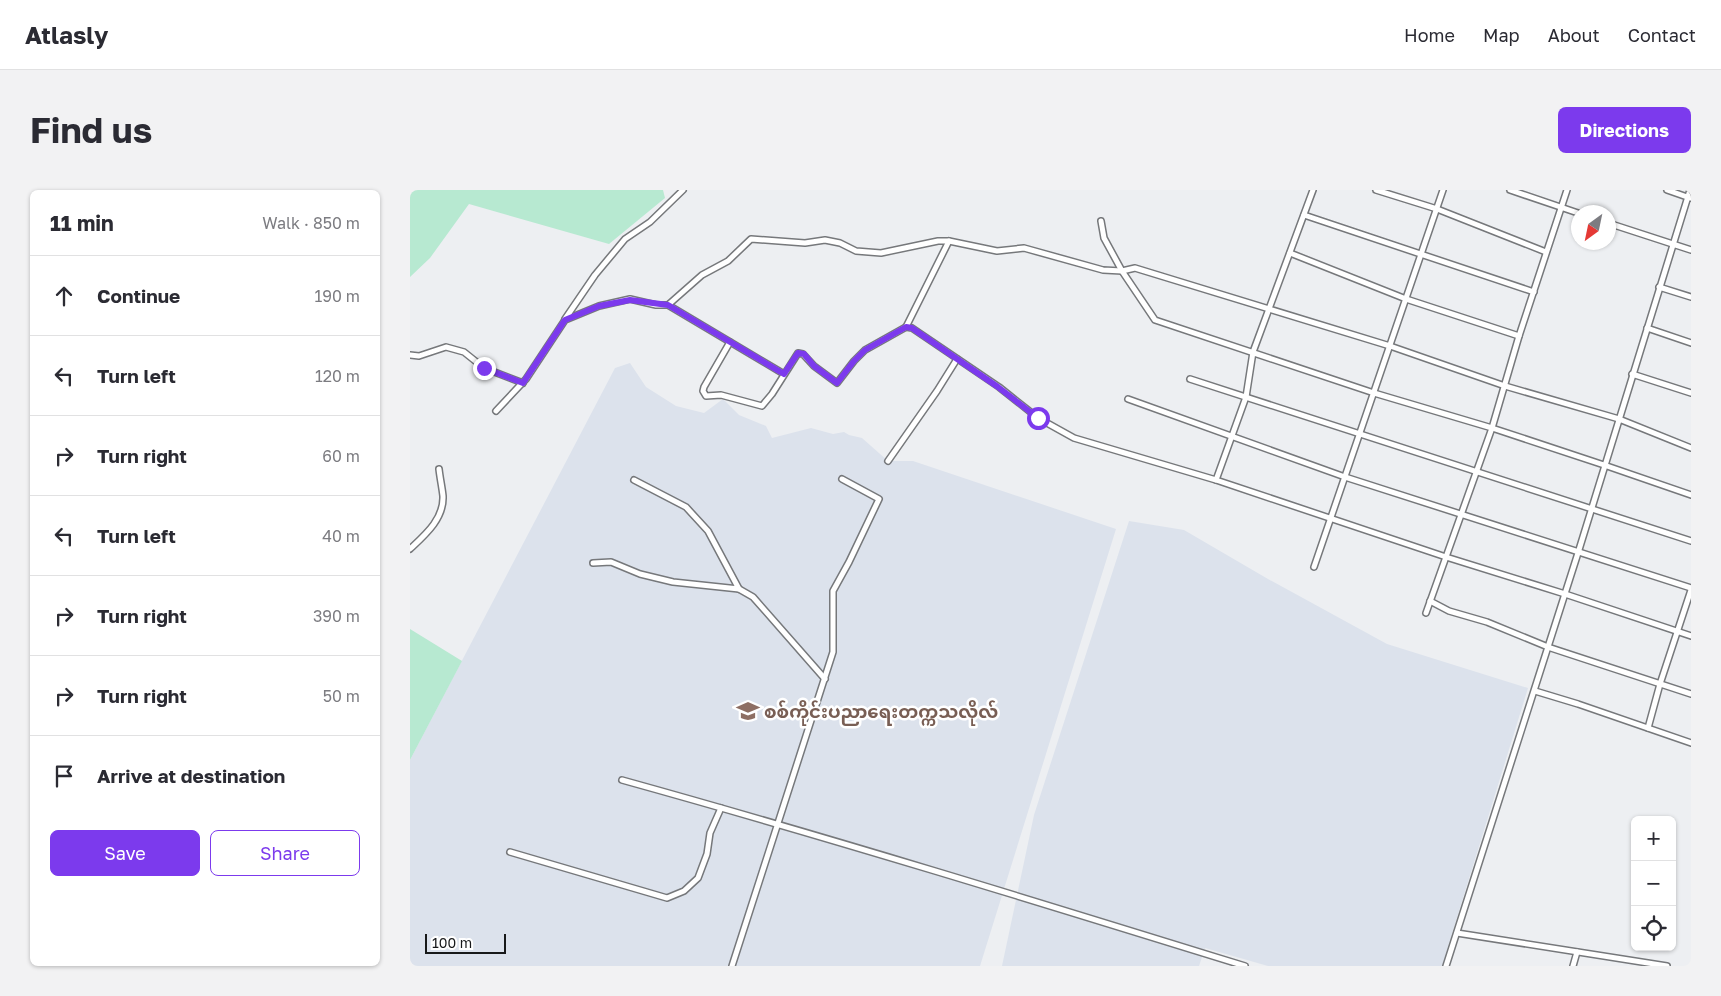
<!DOCTYPE html>
<html lang="en">
<head>
<meta charset="utf-8">
<style>
  :root { --surface:#fff; --page:#f2f2f3; --text:#2b2b33; --muted:#7c7c81; --line:#e1e1e2; --accent:#7c3aed }
  body { margin:0; font-family:"Golos Text","Noto Sans Myanmar",sans-serif; background:var(--page); color:var(--text) }
  .controls { position:absolute; right:15px; bottom:15px; display:grid; overflow:hidden; border-radius:8px; box-shadow:0 1px 4px #0004 }
  .controls button { width:45px; height:45px; display:grid; place-items:center; padding:0; border:0; border-bottom:1px solid var(--line); background:var(--surface); color:var(--text); font:25px sans-serif }
  .compass { position:absolute; left:1161px; top:15px; width:45px; height:45px; border-radius:50%; background:var(--surface); box-shadow:0 1px 4px #0004; rotate:213deg }
  .scale { position:absolute; left:15px; bottom:12px; width:81px; box-sizing:border-box; padding-left:5px; border:2px solid #18191a; border-top:0; font-size:14px; line-height:18px; white-space:nowrap; color:#18191a; -webkit-text-stroke:4px #fff; paint-order:stroke }
  .stop { position:absolute; width:15px; height:15px; margin:-11px; border:4px solid #7c3aed; border-radius:50%; background:#fff }
  .stop.end { background:#7c3aed; border-color:#fff; box-shadow:0 1px 5px #0008 }
  .list { margin:0; padding:0; list-style:none }
  h2 { display:flex; justify-content:space-between; align-items:center; height:65px; margin:0; padding:0 20px; font-size:21px }
  h2 small { font-size:16px; font-weight:400; color:var(--muted) }
  .list li { display:grid; grid-template-columns:32px 1fr auto; gap:15px; align-items:center; box-sizing:border-box; height:80px; padding:0 20px; border-top:1px solid var(--line) }
  .list b { display:block; font-size:19px; white-space:nowrap }
  .list em { font-size:16px; font-style:normal; color:var(--muted) }
  .actions { display:flex; gap:10px; padding:15px 20px }
  .actions a { flex:1; padding:11px 0; border:1px solid var(--accent); border-radius:8px; text-align:center; font-size:18px; color:var(--accent) }
  .actions .main { background:var(--accent); color:#fff }
  .icon { flex:none; width:28px; height:28px; fill:none; stroke:currentColor; stroke-width:2; stroke-linecap:round; stroke-linejoin:round }
  .map { position:relative; flex:none; width:1281px; height:776px; overflow:hidden; border-radius:8px }
  header { display:flex; align-items:center; gap:30px; box-sizing:border-box; height:70px; padding:0 25px; background:var(--surface); border-bottom:1px solid var(--line) }
  header strong { font-size:24px }
  nav { display:flex; gap:28px; margin-inline-start:auto; font-size:18px }
  .intro { display:flex; align-items:center; justify-content:space-between; box-sizing:border-box; height:120px; padding:0 30px }
  h1 { margin:0; font-size:35px }
  .button { padding:12px 22px; border-radius:8px; background:var(--accent); color:#fff; font-size:18px; font-weight:700 }
  main { display:flex; gap:30px; padding:0 30px }
  aside { flex:1; background:var(--surface); border-radius:8px; box-shadow:0 1px 4px #0004 }
  .map>svg:first-child { display:block }
  .built { fill:#dce2ec }
  .green { fill:#b7e9d1 }
  .lines { fill:none; stroke-linecap:round; stroke-linejoin:round }
  .minor-casing { stroke:#76787b; stroke-width:8 }
  .minor { stroke:#fff; stroke-width:5 }
  .route { stroke:#7c3aed; stroke-width:6 }
  .labels { text-anchor:middle; dominant-baseline:central; stroke-width:5; stroke-linejoin:round; paint-order:stroke }
  .education-label { font-size:18px; font-weight:bold; fill:#785e54; stroke:#fff; text-anchor:start }
</style>
</head>
<body>
<header>
<strong>Atlasly</strong>
<nav><a>Home</a><a>Map</a><a>About</a><a>Contact</a></nav>
</header>
<div class="intro"><h1>Find us</h1><a class="button">Directions</a></div>
<main>
<aside>
<h2>11 min<small>Walk · 850 m</small></h2>
<ul class="list">
<li><svg class="icon" aria-label="ahead" viewBox="0 0 24 24"><path d="M12 20V5M6 11l6-6 6 6"/></svg><div><b>Continue</b></div><em>190 m</em></li>
<li><svg class="icon" aria-label="left" viewBox="0 0 24 24"><path d="M17 20v-9H6M10 6l-5 5 5 5"/></svg><div><b>Turn left</b></div><em>120 m</em></li>
<li><svg class="icon" aria-label="right" viewBox="0 0 24 24"><path d="M7 20v-9h11M14 6l5 5-5 5"/></svg><div><b>Turn right</b></div><em>60 m</em></li>
<li><svg class="icon" aria-label="left" viewBox="0 0 24 24"><path d="M17 20v-9H6M10 6l-5 5 5 5"/></svg><div><b>Turn left</b></div><em>40 m</em></li>
<li><svg class="icon" aria-label="right" viewBox="0 0 24 24"><path d="M7 20v-9h11M14 6l5 5-5 5"/></svg><div><b>Turn right</b></div><em>390 m</em></li>
<li><svg class="icon" aria-label="right" viewBox="0 0 24 24"><path d="M7 20v-9h11M14 6l5 5-5 5"/></svg><div><b>Turn right</b></div><em>50 m</em></li>
<li><svg class="icon" aria-label="arrive" viewBox="0 0 24 24"><path d="M6 21V4h12l-3 4 3 4H6"/></svg><div><b>Arrive at destination</b></div></li>
</ul>
<div class="actions"><a class="main">Save</a><a>Share</a></div>
</aside>
<div class="map">
<svg width="1281" height="776" viewBox="0 0 1281 776">
  <rect width="100%" height="100%" fill="#edeff2"/>
  <!-- built -->
  <g class="built">
    <polygon points="220,173 236,197 266,216 294,223 313,209 329,225 356,236 362,248 401,238 423,244 434,242 439,245 452,248 478,271 503,271 706,339 570,776 0,776 0,570 205,178"/>
    <polygon points="719,331 774,340 858,389 977,454 1118,498 1032,776 858,776 795,758 789,776 592,776 624,625"/>
  </g>
  <!-- green -->
  <g class="green">
    <polygon points="0,0 253,0 255,8 199,54 59,14 20,68 0,87"/>
    <polygon points="0,439 52,471 0,570"/>
  </g>
  <g class="lines">
    <defs>
      <g id="minor">
        <polyline points="966,0 1027,19 1136,62"/>
        <polyline points="1100,0 1168,23"/>
        <polyline points="1257,0 1280,8"/>
        <polyline points="894,25 1124,102"/>
        <polyline points="691,31 694,48 712,81 745,130 964,203 1082,238 1194,275 1281,305"/>
        <polyline points="1198,33 1281,60"/>
        <polyline points="880,63 996,109 1109,146"/>
        <polyline points="1249,97 1281,107"/>
        <polyline points="258,115 374,184"/>
        <polyline points="155,129 185,85 215,49 240,32 273,0"/>
        <polyline points="496,137 539,51"/>
        <polyline points="1237,138 1281,153"/>
        <polyline points="320,152 294,197 293,201 296,206 311,205 352,216 362,204 388,163 393,164 404,176 427,193 444,171 455,160 496,137 502,138 589,197 628,228 664,248 806,290 1036,367 1155,404 1281,446"/>
        <polyline points="0,165 9,166 36,157 54,162 74,178 113,193"/>
        <polyline points="1222,184 1281,203"/>
        <polyline points="780,189 1281,351"/>
        <polyline points="718,209 935,287 1281,398"/>
        <polyline points="86,221 116,189 155,130 189,116 220,109 246,115 258,115 292,85 318,71 341,49 395,53 415,50 430,53 446,61 471,63 528,51 539,51 587,61 614,58 693,80 712,81 725,78 980,156 1095,196 1209,229 1281,258"/>
        <polyline points="478,271 527,201 547,169"/>
        <polyline points="224,290 276,317 298,341 329,399"/>
        <polyline points="806,290 836,207 843,162 903,0"/>
        <path d="M0,359C15,345 34,329 33,306C32,297 30,288 29,279"/>
        <polyline points="183,373 201,372 230,384 263,392 329,399 343,407 415,489"/>
        <polyline points="904,377 1033,0"/>
        <polyline points="1020,411 1039,421 1077,432 1138,457 1281,504"/>
        <polyline points="1016,423 1082,238 1109,146 1157,0"/>
        <polyline points="1125,501 1168,514 1281,553"/>
        <polyline points="1238,538 1250,494 1281,400"/>
        <path d="M212,590C421,648 628,712 835,776"/>
        <polyline points="100,662 257,708 274,701 288,688 297,664 300,643 311,618"/>
        <polyline points="1047,743 1257,776"/>
        <polyline points="322,776 423,462 423,401 439,372 469,309 432,289"/>
        <polyline points="1036,776 1168,363 1280,0"/>
        <polyline points="1163,776 1167,762"/>
      </g>
    </defs>
    <!-- minor casing -->
    <use href="#minor" class="minor-casing"/>
    <!-- minor -->
    <use href="#minor" class="minor"/>
  </g>
  <g class="lines">
    <!-- route -->
    <polyline class="route" points="74,178 113,193 155,130 189,116 220,110 258,115 374,184 388,163 394,164 404,176 427,193 444,171 455,160 496,137 502,138 588,197 628,228"/>
  </g>
  <!-- icons -->
  <defs>
    <symbol id="university-bare" viewBox="-9 -9 18 18"><path d="M0-5L7-2L0 1L-7-2ZM-4 1L0 2.5L4 1V4Q0 6-4 4Z" fill="#8d6e63" stroke="#fff" stroke-width="2.5" paint-order="stroke"/></symbol>
  </defs>
  <g fill-rule="evenodd">
    <use href="#university-bare" x="322" y="505" width="32" height="32"/>
  </g>
  <g class="labels">
    <!-- education labels -->
    <g class="education-label">
      <text x="354" y="521">စစ်ကိုင်းပညာရေးတက္ကသလိုလ်</text>
    </g>
  </g>
</svg>
<div class="controls">
<button>+</button>
<button>−</button>
<button><svg class="icon" aria-label="locate" viewBox="0 0 24 24"><circle cx="12" cy="12" r="6"/><path d="M12 2v4M12 18v4M2 12h4M18 12h4"/></svg></button>
</div>
<svg class="compass" viewBox="-18 -18 36 36"><path d="M0-13l5 13h-10z" fill="#e53935"/><path d="M0 13l5-13h-10z" fill="#7c7c81"/></svg>
<div class="scale">100 m</div>
<div class="stop" style="left:628px;top:228px"></div>
<div class="stop end" style="left:74px;top:178px"></div>
</div>
</main>
</body>
</html>
